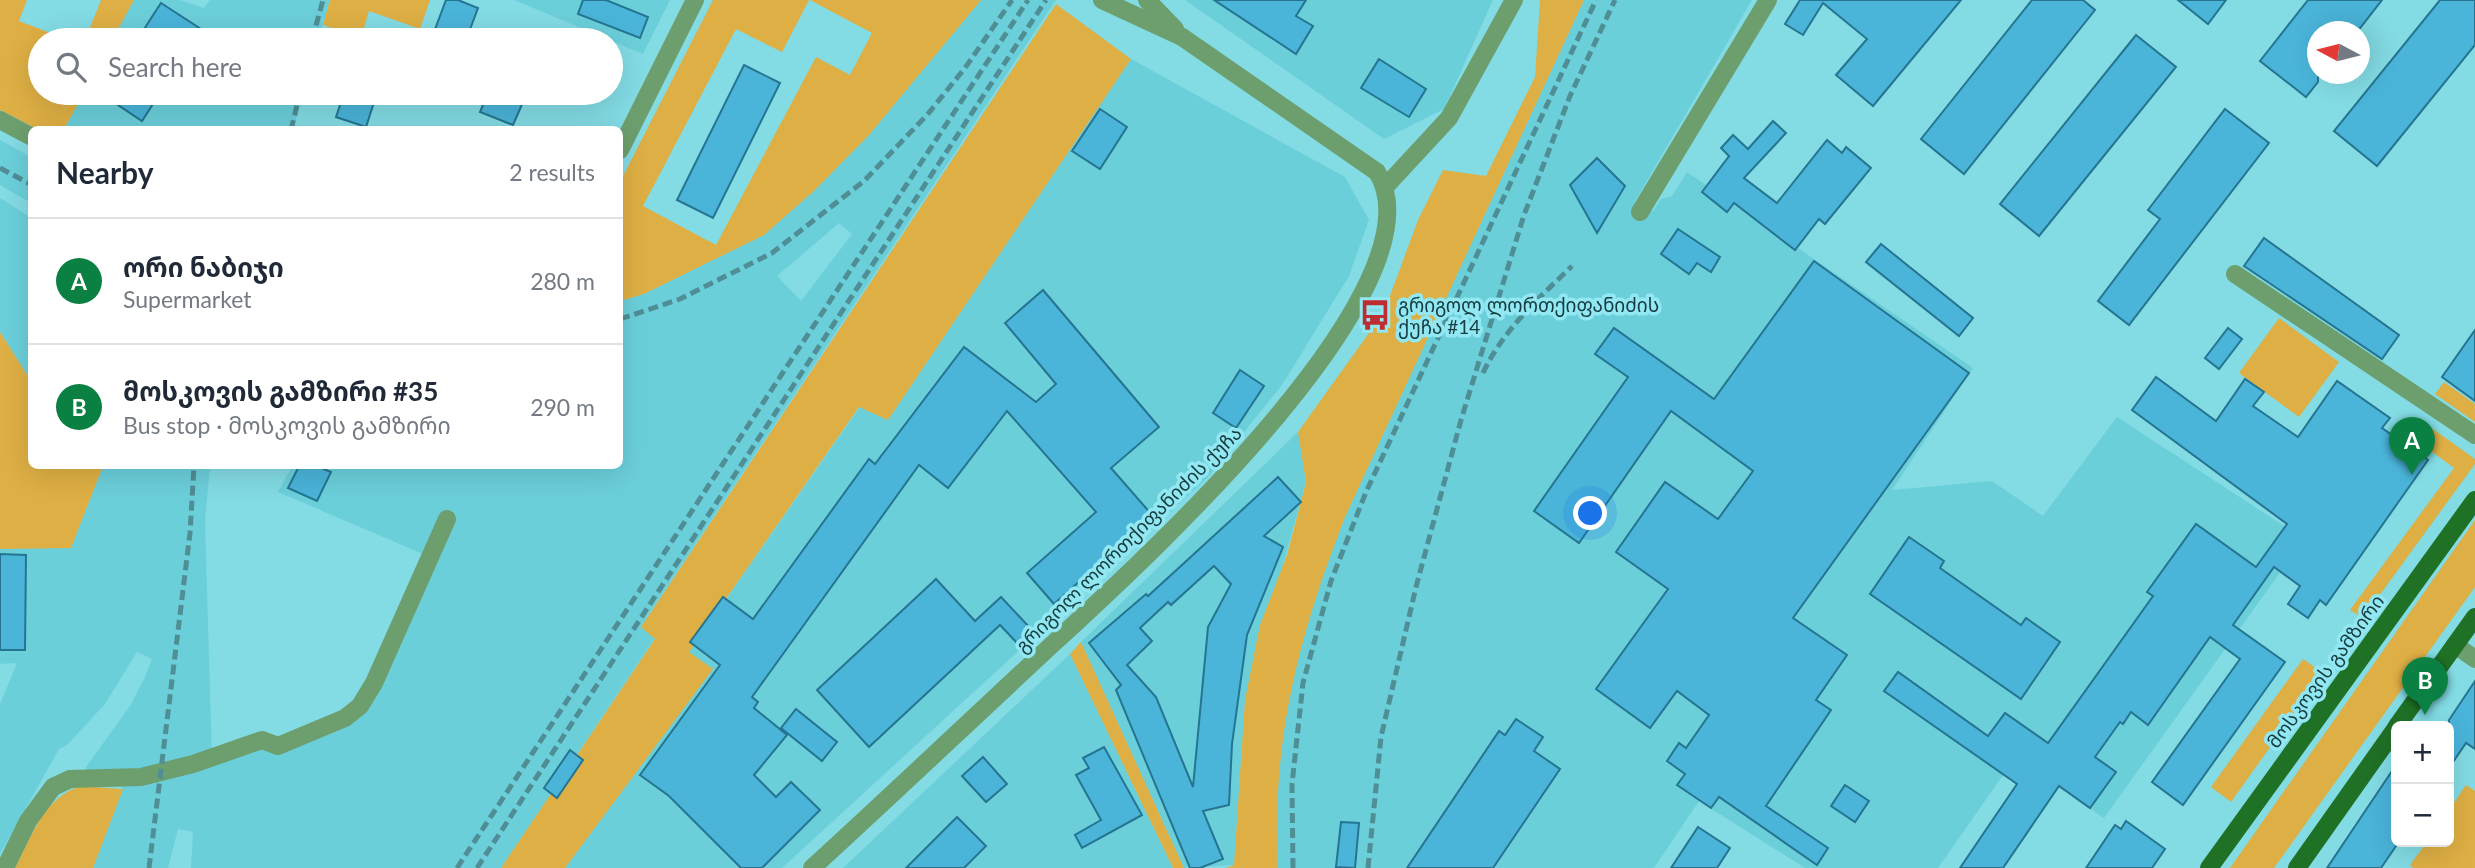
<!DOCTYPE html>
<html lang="en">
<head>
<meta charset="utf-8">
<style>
  :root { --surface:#fff; --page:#f6f6f7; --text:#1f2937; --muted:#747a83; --line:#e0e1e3; --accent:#0b8043 }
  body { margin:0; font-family:Lato,"Noto Sans Georgian",sans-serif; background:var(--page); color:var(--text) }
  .controls { position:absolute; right:21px; bottom:21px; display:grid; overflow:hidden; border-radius:10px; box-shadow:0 7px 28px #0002 }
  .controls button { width:63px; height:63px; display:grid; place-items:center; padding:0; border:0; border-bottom:2px solid var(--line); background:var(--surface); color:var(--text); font:35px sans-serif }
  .compass { position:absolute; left:2307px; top:21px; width:63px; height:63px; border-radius:50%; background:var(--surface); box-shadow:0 7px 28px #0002; rotate:277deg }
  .you { position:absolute; left:1591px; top:514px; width:24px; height:24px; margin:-18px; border:5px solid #fff; border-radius:50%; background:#1a73e8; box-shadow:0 0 0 10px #1a73e833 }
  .badge { display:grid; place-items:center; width:46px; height:46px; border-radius:50%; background:var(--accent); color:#fff; font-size:23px; font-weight:700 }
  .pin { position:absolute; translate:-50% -58px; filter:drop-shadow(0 2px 4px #0008) }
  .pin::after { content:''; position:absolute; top:37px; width:24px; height:21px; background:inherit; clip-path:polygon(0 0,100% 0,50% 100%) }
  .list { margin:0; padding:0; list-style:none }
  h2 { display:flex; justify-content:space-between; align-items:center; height:91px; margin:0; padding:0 28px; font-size:30px }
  h2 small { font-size:23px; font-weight:400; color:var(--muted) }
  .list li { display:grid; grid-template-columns:46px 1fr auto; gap:21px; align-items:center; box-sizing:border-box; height:126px; padding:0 28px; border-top:2px solid var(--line) }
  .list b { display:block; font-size:26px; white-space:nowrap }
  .list p { margin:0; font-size:23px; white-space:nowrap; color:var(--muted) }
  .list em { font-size:23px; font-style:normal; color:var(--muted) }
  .icon { flex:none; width:38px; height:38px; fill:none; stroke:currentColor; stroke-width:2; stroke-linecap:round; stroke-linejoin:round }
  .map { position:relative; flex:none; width:2475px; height:868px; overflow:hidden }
  .search { position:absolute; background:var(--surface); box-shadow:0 7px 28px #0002; left:28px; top:28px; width:595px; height:77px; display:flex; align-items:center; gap:18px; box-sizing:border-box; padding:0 24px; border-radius:38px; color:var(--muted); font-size:26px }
  .panel { position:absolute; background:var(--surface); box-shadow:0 7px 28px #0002; left:28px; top:126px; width:595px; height:343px; border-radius:10px }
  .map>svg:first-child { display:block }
  .built { fill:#6bcfda; fill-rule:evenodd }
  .green { fill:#deaf44 }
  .building { fill:#4ab4d9; stroke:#257590; stroke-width:2; fill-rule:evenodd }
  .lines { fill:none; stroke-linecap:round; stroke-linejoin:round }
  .minor { stroke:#6d9e6d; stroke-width:18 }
  .major { stroke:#1f7126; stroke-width:18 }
  .rail { stroke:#4f8e95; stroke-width:5; stroke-dasharray:10 5; stroke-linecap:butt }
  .labels { text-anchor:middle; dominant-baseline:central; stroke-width:7; stroke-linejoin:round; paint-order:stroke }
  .poi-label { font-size:19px; fill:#173c40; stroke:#91e8f2; text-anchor:start }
  .street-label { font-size:19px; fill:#173c40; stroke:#91e8f2 }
</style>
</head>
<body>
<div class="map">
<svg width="2475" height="868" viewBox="0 0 2475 868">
  <rect width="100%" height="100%" fill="#83dbe4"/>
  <!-- built -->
  <g class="built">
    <polygon points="134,0 180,0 204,8 210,0 330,0 318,40 112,40"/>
    <polygon points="514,0 670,0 643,54"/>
    <path d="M981,0H1056L641,626L655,638L501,868H191L193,832L178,829L168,868H93L128,772L87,773L86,767L130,706L145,677L152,659L137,652L105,704L67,745L59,749L0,854V704L17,663L0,664V549L71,548L103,466H210L205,521L212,761L255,746L273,752L367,712L447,541L431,535L423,554L278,492L292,466H620V301L644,294L764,235L815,190L869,135ZM839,223L852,234L801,301L777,276Z"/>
    <polygon points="1185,0 1493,0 1444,109 1384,139"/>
    <polygon points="1584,0 1752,0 1634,203 1653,211 1661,199 1672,196 1687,172 1973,368 1892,490 1992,481 2043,516 2117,417 2304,539 2104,818 2015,758 1938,868 1805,868 1699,801 1654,868 1278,868 1275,811 1282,732 1299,646 1318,586 1345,517"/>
    <polygon points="1131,59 1345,177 1369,220 1349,276 1282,385 1207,478 782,868 565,868 713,669 689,652 860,407 888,420"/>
    <polygon points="84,93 304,93 293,129 64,130"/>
    <polygon points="0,140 31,157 31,203 0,185"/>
    <polygon points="0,198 31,218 31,381 0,332"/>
    <polygon points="1298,432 1306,482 1245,700 1234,865 1184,868 1081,642"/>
    <polygon points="1070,654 1173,868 843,868"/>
  </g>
  <!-- green -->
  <g class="green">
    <polygon points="0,0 27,0 19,21 69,40 40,40 40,93 84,93 64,129 37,129 0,110"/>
    <polygon points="101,0 134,0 112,40 85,40"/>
    <polygon points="330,0 430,0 420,29 369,11 361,38 323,25"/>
    <polygon points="713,0 809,0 782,52 736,29 643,206 716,245 816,57 850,75 872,33 810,0 981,0 869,135 815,190 764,235 644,294 620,301 620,182"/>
    <path d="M1540,0H1584L1345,517C1299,635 1271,741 1278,868H1226L1234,865L1245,700L1260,625L1287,555L1306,482L1298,432L1384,312L1418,220L1443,170L1486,176L1535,77Z"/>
    <polygon points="1056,4 1131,59 888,420 859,407 689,652 713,669 565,868 501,868 655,639 641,627"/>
    <polygon points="2279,318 2339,362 2299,417 2239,373"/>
    <polygon points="0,332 31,381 32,466 103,466 71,548 0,549"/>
    <polygon points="2444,382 2475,404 2475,422 2435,394"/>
    <polygon points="2419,419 2475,459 2475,464 2363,618 2350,610 2454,468 2408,434"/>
    <polygon points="2475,520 2475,587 2274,868 2230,868"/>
    <polygon points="1081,642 1184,868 1173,868 1070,654"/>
    <polygon points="2303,659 2323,673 2231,802 2211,787"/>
    <polygon points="2466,785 2475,791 2475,868 2413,868 2410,865 2427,842 2449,842 2449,810"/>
    <path d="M80,786L123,789L93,868H15C32,835 43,799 80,786Z"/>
  </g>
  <!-- building -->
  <g class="building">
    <polygon points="446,0 458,0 478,8 466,40 431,40"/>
    <polygon points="583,0 606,0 648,17 640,38 578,14"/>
    <polygon points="1214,0 1306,0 1296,16 1313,26 1296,54"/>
    <polygon points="1800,0 1961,0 1873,106 1836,75 1867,39 1823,3 1803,35 1785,24"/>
    <polygon points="2032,0 2083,0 2095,10 1964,174 1921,139"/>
    <polygon points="2178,0 2226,0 2208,24"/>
    <polygon points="2308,0 2382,0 2357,32 2318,32 2318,82 2306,97 2260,61"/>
    <polygon points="2440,0 2475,0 2475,45 2377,166 2334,131"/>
    <polygon points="161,3 201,29 194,40 137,40"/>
    <polygon points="2136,35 2176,67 2039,236 2000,204"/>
    <polygon points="1379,59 1426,89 1409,117 1361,88"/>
    <polygon points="744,65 780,83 713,218 677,200"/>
    <polygon points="100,93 160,93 142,121"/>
    <polygon points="344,93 377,93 366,127 336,117"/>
    <polygon points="488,93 527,93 513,125 480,112"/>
    <polygon points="1100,109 1127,127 1100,169 1072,151"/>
    <polygon points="2225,109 2269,143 2129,325 2098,301 2160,219 2148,210"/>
    <polygon points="1773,121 1786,133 1744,178 1777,203 1827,140 1842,153 1846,147 1871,168 1825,224 1819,219 1795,250 1734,203 1727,212 1702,192 1729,156 1721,148 1733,135 1748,149"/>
    <polygon points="1597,158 1625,186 1597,233 1570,185"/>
    <polygon points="1678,229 1720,257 1711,272 1697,263 1689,274 1661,254"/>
    <polygon points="2264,238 2399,335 2382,359 2244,266"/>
    <polygon points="1881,244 1973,318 1959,336 1866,262"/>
    <polygon points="1814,261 1969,373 1793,618 1847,655 1816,700 1831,710 1766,806 1828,848 1817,865 1719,797 1711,808 1677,785 1685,774 1667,761 1679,743 1686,748 1709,715 1677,691 1650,728 1596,689 1668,589 1616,552 1665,482 1718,519 1753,471 1671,411 1579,543 1534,511 1628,377 1595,354 1614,328 1714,399"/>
    <polygon points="1043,290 1159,427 1111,468 1153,516 1054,604 1027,573 1096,512 1007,411 948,488 919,465 752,697 758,702 754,708 787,735 754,775 776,797 791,782 820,810 762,868 741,868 669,796 640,775 720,665 690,642 723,597 753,619 869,459 875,464 964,347 1036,402 1056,384 1005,323"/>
    <polygon points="2228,328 2242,339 2219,369 2205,358"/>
    <polygon points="2475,330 2475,401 2442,377"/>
    <polygon points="1240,370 1264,386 1236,428 1213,413"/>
    <polygon points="2156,377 2216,421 2245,379 2264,392 2253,406 2298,437 2337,381 2390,418 2382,428 2428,460 2326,605 2320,600 2308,618 2288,604 2300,586 2274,567 2233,625 2285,662 2183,805 2152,782 2240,659 2210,637 2148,725 2131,712 2123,724 2120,722 2095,757 2116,772 2090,808 2059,786 2003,868 1960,868 2017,784 1884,691 1898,672 1988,736 2005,713 2048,743 2153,596 2147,592 2196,524 2256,567 2287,524 2132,410"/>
    <polygon points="299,466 317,466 331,472 317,501 288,488"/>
    <path d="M1278,477L1301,502L1264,536L1283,547L1247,635L1232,744L1229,805L1203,811L1223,859L1200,868H1190L1116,690L1121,685L1089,643L1146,594L1148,596ZM1214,566L1231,584L1208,627L1193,787L1156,697L1127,665L1152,641L1140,628L1168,602L1171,605Z"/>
    <polygon points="1909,537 1944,561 1940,568 2021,625 2026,618 2060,642 2021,699 1870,594"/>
    <polygon points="0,554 26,555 25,650 0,650"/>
    <polygon points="936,579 975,621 1001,597 1032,630 1018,644 1000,625 869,747 817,690"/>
    <polygon points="2475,681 2475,749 2466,743 2449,768 2449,720"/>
    <polygon points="796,709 837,742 822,761 781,728"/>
    <polygon points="1516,719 1543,737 1534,751 1560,769 1493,868 1407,868 1499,731 1505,735"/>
    <polygon points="1104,747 1142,815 1082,848 1075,835 1101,820 1076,775 1089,768 1083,758"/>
    <polygon points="570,750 583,760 557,798 544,788"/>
    <polygon points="983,757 1007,784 986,802 962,776"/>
    <polygon points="2396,765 2396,846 2381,868 2327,868"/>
    <polygon points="1845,785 1869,801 1855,822 1831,806"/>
    <polygon points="957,817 986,846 964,868 906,868"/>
    <polygon points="2126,821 2165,849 2152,868 2086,868 2115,825 2121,829"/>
    <polygon points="1341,822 1359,823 1355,868 1336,867"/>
    <polygon points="1698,827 1730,848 1717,868 1671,868"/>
  </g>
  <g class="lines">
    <!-- minor -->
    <g class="minor">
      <polyline points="1147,0 1175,29"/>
      <polyline points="0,120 32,137"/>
      <polyline points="620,150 695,0"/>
      <polyline points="1386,186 1449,118 1514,0"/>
      <polyline points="1640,212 1768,0"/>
      <polyline points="2235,274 2475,435"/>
      <polyline points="2455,645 2475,659"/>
      <polyline points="5,868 28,821 53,787 70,779 141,777 193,764 262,740 278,746 345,718 360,706 374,683 447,519"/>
      <path d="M812,868C894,793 975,716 1056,641C1133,570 1448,285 1377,172L1182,37L1102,0"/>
    </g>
    <!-- major -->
    <g class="major">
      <polyline points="2397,726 2475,617"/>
      <polyline points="2209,868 2475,500"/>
      <polyline points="2297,868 2396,728"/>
    </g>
    <!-- rail -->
    <g class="rail">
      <polyline points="312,40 323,0"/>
      <polyline points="291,130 300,93"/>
      <polyline points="0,168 32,185"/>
      <polyline points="620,319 680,299 772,253 864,181 927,115 965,68 1012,0"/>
      <path d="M1483,373C1503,330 1538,299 1572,266"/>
      <polyline points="149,868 190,533 194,466"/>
      <polyline points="457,868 1028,0"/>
      <polyline points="477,868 1046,0"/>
      <polyline points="1293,868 1292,784 1303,683 1331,581 1366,492 1596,0"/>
      <polyline points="1368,868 1381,737 1416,587 1461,420 1524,215 1570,96 1615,0"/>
    </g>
  </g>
  <!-- icons -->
  <defs>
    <symbol id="bus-bare" viewBox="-9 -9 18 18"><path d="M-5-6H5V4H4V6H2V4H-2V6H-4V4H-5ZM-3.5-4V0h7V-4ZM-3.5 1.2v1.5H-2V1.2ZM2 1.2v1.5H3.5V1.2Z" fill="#bd2d32" stroke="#91e8f2" stroke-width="2.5" paint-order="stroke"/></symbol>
  </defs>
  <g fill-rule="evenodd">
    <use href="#bus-bare" x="1353" y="293" width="44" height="44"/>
  </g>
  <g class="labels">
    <!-- poi labels -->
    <g class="poi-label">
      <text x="1398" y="304">გრიგოლ ლორთქიფანიძის<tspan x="1398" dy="22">ქუჩა #14</tspan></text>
    </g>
    <!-- street labels -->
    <g class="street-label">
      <text transform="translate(1128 539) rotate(-45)">გრიგოლ ლორთქიფანიძის ქუჩა</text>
      <text transform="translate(2325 671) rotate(-54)">მოსკოვის გამზირი</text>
    </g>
  </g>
</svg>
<div class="controls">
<button>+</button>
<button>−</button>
</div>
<svg class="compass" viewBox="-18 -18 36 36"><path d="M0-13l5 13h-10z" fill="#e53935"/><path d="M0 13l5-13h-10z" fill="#747a83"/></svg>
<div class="you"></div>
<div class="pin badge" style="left:2412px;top:475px">A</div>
<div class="pin badge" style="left:2425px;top:715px">B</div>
<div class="search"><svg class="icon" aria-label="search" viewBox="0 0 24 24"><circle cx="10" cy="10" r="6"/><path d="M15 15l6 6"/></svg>Search here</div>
<section class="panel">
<h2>Nearby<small>2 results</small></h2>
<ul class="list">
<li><span class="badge">A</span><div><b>ორი ნაბიჯი</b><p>Supermarket</p></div><em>280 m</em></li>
<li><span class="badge">B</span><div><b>მოსკოვის გამზირი #35</b><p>Bus stop · მოსკოვის გამზირი</p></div><em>290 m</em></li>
</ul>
</section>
</div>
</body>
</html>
